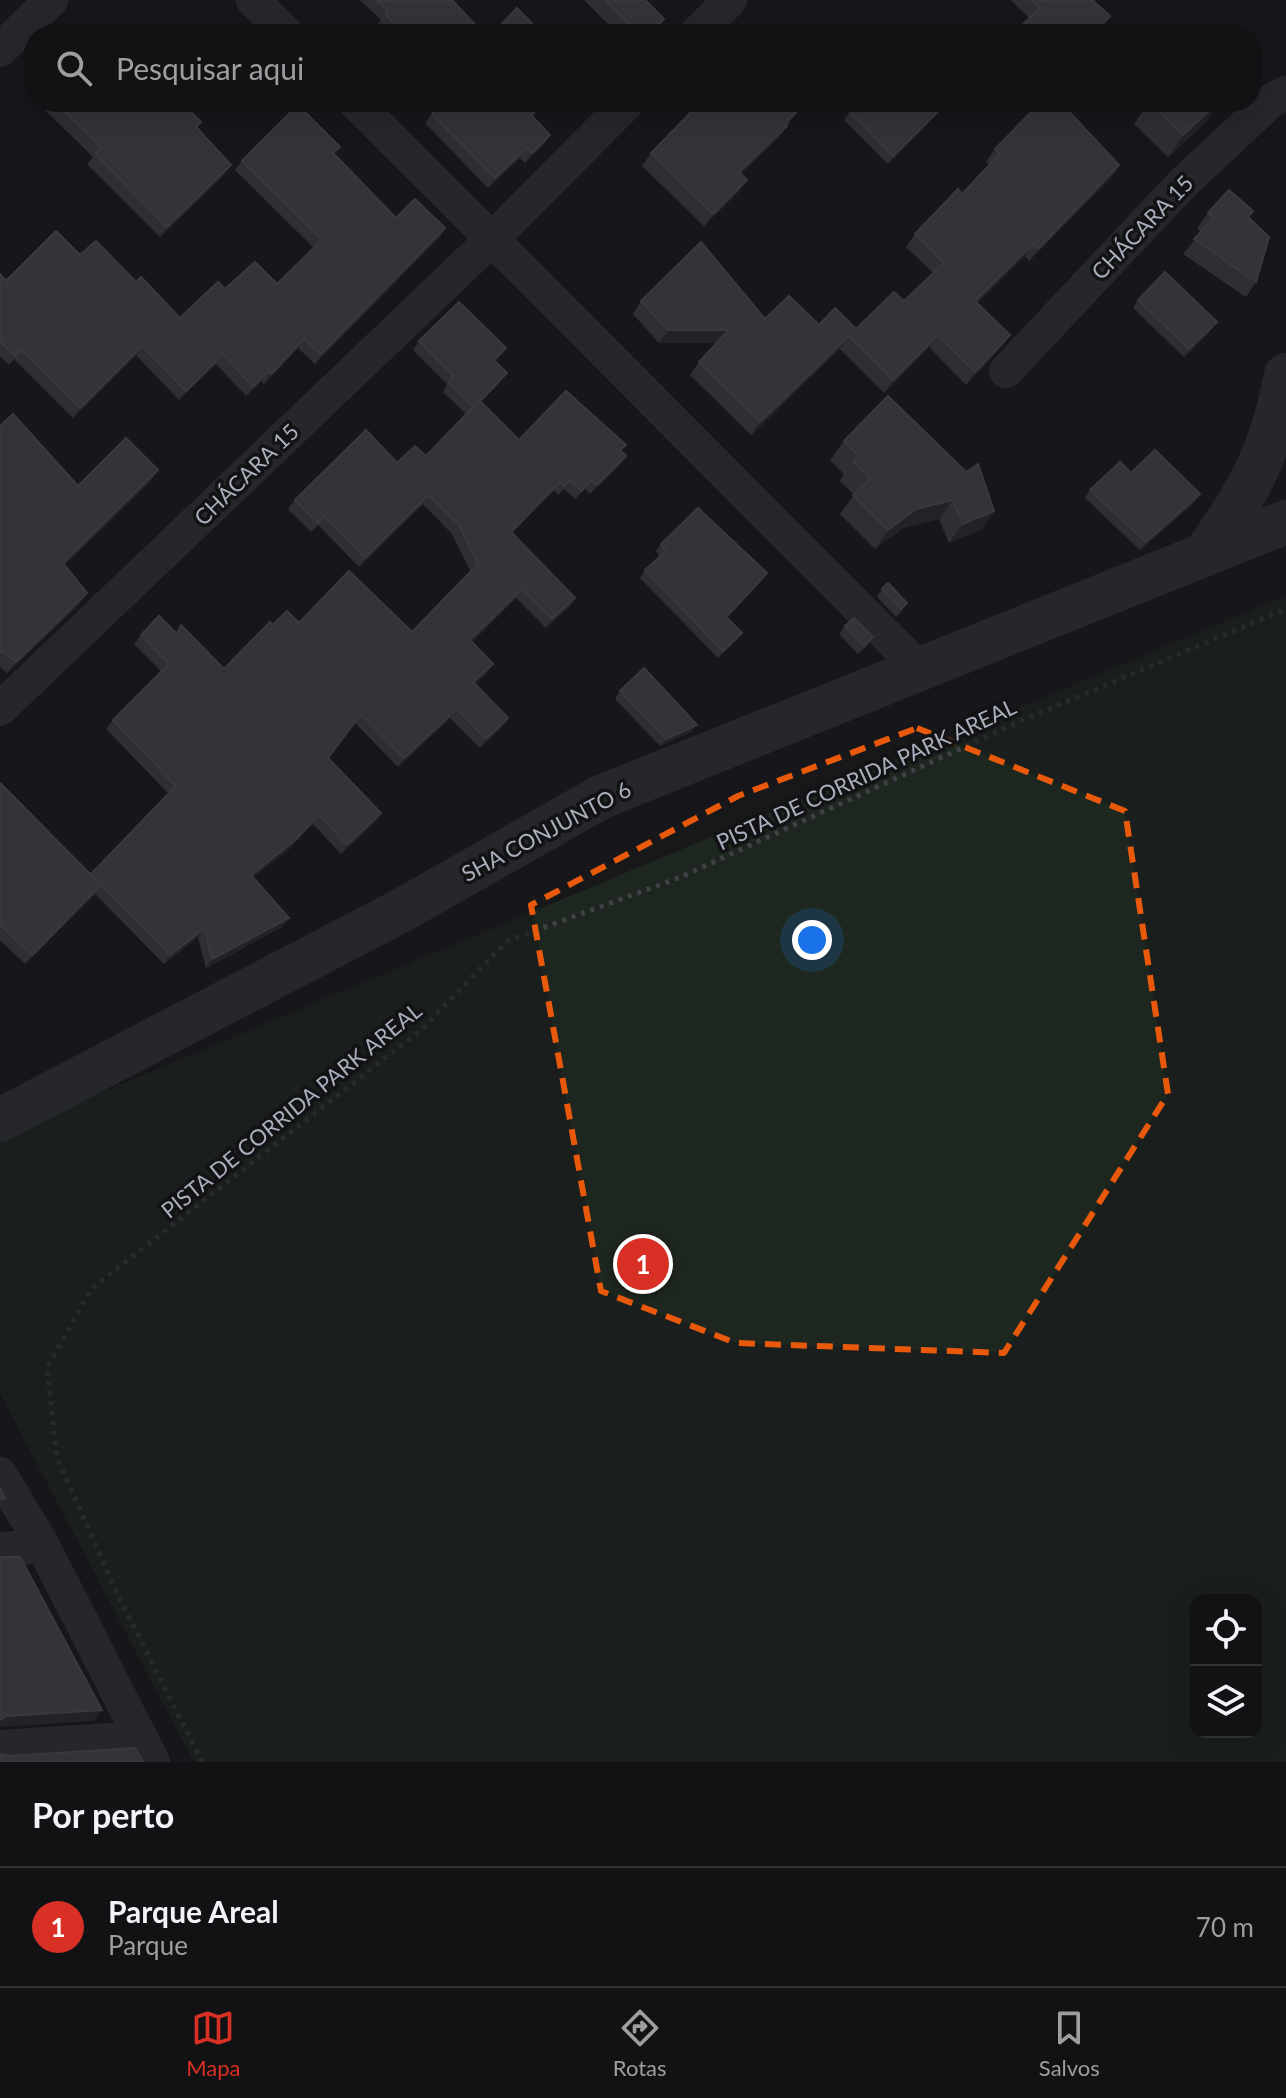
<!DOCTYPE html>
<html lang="pt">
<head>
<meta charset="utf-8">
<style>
  :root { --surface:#121214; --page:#1f2022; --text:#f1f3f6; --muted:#9c9ea0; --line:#313234; --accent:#d93025 }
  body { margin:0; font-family:Lato,sans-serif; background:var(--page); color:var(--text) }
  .controls { position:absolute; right:24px; bottom:24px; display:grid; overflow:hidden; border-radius:16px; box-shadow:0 8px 32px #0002 }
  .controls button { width:72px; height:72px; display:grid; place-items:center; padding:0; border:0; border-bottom:2px solid var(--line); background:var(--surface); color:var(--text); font:40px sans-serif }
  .you { position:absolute; left:812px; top:940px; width:28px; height:28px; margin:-20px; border:6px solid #fff; border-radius:50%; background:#1a73e8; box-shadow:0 0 0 12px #1a73e833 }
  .badge { display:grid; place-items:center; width:52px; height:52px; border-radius:50%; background:var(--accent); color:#fff; font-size:26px; font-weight:700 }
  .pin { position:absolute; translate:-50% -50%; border:4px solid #fff; box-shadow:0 2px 8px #0006 }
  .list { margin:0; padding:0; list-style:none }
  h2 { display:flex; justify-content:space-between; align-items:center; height:104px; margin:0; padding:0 32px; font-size:34px }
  h2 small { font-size:26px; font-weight:400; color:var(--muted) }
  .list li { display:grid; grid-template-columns:52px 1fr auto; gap:24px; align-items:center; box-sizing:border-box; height:120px; padding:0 32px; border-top:2px solid var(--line) }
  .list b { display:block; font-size:30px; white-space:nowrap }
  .list p { margin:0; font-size:26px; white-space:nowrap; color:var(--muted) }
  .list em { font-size:26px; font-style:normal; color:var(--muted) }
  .icon { flex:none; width:44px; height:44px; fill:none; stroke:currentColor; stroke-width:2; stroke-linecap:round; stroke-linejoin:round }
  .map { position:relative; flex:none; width:1286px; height:1762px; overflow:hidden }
  .search { position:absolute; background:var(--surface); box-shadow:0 8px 32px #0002; left:24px; right:24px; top:24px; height:88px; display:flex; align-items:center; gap:20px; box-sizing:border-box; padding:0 28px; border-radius:32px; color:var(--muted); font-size:30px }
  .sheet { height:224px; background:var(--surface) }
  nav { display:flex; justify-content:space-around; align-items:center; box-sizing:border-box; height:112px; border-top:2px solid var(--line); background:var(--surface); font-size:22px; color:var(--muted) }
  nav a { display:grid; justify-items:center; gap:4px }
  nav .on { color:var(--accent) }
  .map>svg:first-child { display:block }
  .green { fill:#1e271f; fill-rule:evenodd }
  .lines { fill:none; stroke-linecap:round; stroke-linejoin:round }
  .path { stroke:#3f4147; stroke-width:5; stroke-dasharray:4 6; stroke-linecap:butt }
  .minor { stroke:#393a40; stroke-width:34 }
  .tertiary { stroke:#393a40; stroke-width:44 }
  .wall { fill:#494b50 }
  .shaded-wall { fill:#313236 }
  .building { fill:#54555c; stroke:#61636b; stroke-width:2 }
  .marked { fill:none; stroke:#e8590c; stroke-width:6; stroke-dasharray:16 10; stroke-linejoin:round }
  .labels { text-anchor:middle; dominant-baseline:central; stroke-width:7; stroke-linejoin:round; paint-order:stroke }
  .street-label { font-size:22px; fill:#a9afbc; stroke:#131316 }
</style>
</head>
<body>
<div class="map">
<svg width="1286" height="1762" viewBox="0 0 1286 1762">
  <rect width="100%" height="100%" fill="#18181b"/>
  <!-- green -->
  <path class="green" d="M1286,596V1762H194L0,1393V1135ZM1196,1600H1256V1732H1196Z"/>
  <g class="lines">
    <!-- path -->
    <polyline class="path" points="202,1762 115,1589 57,1458 47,1368 91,1289 421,1030 507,941 681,877 1023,720 1286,609"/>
    <!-- minor -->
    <g class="minor">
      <polyline points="253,0 287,34"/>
      <polyline points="696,34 730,0"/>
      <polyline points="0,50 51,0"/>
      <polyline points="355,102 922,671"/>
      <polyline points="1006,371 1182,184 1272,100 1286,93"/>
      <polyline points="0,709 492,239 628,102"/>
      <polyline points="0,1474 43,1546 153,1762"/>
      <polyline points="0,1549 43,1546"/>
      <polyline points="0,1747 141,1738"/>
    </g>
    <!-- tertiary -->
    <g class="tertiary">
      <path d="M1204,555C1248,494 1272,451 1286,375"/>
      <polyline points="0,1120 404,909 601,797 1286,522"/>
    </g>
  </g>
  <!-- wall -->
  <g class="wall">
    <polygon points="360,0 452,0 480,30 490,34 388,34 378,24 381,20"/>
    <polygon points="584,0 645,0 656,32 653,34 618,34"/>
    <polygon points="1011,0 1096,0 1094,2 1101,28 1096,34 1013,34 1029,18"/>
    <polygon points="37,102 145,102 197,128 223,176 160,237 87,164 93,157"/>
    <polygon points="440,102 545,102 532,116 550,135 543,145 525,163 520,158 488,188 425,123 432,114 442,104"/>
    <polygon points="949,102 888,164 844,120 850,112"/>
    <polygon points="1149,102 1219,102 1206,122 1168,157 1134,124"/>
    <polygon points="712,108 790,122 778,138 741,174 738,192 704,226 642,166 651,153"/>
    <polygon points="995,149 1119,165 1111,178 1029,261 1025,256 977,303 1010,335 1001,347 966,385 929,347 884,393 840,349 751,435 690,375 699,362 717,343 659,343 633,314 641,301 765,319 856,329 904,301 933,273 906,247 915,234 962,194 990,165 986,162"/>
    <polygon points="334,155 396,218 445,228 439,238 315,364 298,348 264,384 261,381 246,396 216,364 179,400 136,355 73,418 14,359 9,365 0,356 0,274 6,281 80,255 136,282 180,318 225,289 277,284 314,248 235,170 242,161"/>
    <polygon points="1208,213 1249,218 1256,282 1246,297 1183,254 1201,232 1197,228"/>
    <polygon points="1138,300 1217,322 1211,330 1184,357 1133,308"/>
    <polygon points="419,341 506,348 495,361 500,382 481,402 519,440 621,451 620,465 590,494 585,489 575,499 564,489 558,495 554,490 512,533 575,598 569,607 546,628 516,598 472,642 487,673 475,684 508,718 502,727 480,748 450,718 398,767 355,723 328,758 375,822 341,854 313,824 288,850 253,877 289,918 282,927 206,968 198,937 164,964 95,894 25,964 0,940 0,783 91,874 169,794 106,729 113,720 161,671 134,644 141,635 176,633 181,625 224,669 273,625 299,623 412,632 471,572 452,534 423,504 359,567 318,525 311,532 288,509 295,500 397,463 426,456 466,414 443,392 447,384 413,350"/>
    <polygon points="0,426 78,486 158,470 150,482 65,565 79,605 7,673 0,667"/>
    <polygon points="844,441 994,511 981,530 949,543 939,519 903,528 875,549 840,514 854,495 840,481 844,474 830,460"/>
    <polygon points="1131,473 1195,502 1140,550 1085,498 1090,490"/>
    <polygon points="661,544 761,581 727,618 742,633 736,640 718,658 640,578 645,570 660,557 656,551"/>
    <polygon points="882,589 902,611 896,617 877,597"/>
    <polygon points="845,626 868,645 858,654 839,634"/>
    <polygon points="620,691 697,725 691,732 660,746 615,699"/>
  </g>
  <!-- shaded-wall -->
  <g class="shaded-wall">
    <polygon points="1110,16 1101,28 1096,34 1093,34"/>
    <polygon points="664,19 653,34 650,34"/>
    <polygon points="947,102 949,102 888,164 893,156"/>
    <polygon points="1219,102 1206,122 1168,157 1183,135"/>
    <polygon points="787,126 778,138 730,185 739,172"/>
    <polygon points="550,135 543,145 525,163 532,153"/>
    <polygon points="527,148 520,158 488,188 495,178"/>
    <polygon points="231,165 223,176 160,237 167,227"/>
    <polygon points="1119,165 1111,178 1029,261 1038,249"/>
    <polygon points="747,180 738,192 704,226 713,214"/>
    <polygon points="445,228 439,238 315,364 321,354"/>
    <polygon points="1033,244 1025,256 967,313 975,301"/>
    <polygon points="1217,322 1211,330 1184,357 1189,349"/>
    <polygon points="668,330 729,330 721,343 659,343"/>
    <polygon points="938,335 929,347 884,393 893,380"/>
    <polygon points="1010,335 1001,347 966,385 975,372"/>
    <polygon points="849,336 840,349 751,435 760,422"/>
    <polygon points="304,339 298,348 264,384 271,374"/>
    <polygon points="142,346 136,355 73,418 80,408"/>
    <polygon points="223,354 216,364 179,400 186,391"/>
    <polygon points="268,371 261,381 246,396 253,387"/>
    <polygon points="507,373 500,382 473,410 480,401"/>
    <polygon points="626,456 620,465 590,494 597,485"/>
    <polygon points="158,470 150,482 55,575 63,563"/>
    <polygon points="560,482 554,490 505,540 511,532"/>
    <polygon points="1200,494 1195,502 1140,550 1146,542"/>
    <polygon points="429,495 423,504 359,567 365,558"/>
    <polygon points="953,500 939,519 903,528 875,549 888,530 916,509"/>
    <polygon points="994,511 981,530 949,543 963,524"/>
    <polygon points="767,573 761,581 721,624 726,617"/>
    <polygon points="522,589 516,598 464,649 470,640"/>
    <polygon points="87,593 79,605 7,673 16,662"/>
    <polygon points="575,598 569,607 546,628 552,619"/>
    <polygon points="742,633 736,640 718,658 723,651"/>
    <polygon points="493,664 487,673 467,691 473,682"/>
    <polygon points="457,709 450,718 398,767 404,758"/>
    <polygon points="508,718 502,727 480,748 486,739"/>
    <polygon points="697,725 691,732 660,746 666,739"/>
    <polygon points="381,813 375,822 341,854 347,845"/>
    <polygon points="319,815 313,824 288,850 245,884 251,875"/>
    <polygon points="101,885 95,894 25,964 32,955"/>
    <polygon points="289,918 282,927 206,968 212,959"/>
    <polygon points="205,928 198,937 164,964 170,955"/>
    <polygon points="102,1710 94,1721 0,1727 0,1720 6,1716"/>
  </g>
  <!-- building -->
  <g class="building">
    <polygon points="377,0 452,0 480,30 483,27 490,34 405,34 385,14 388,11"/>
    <polygon points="605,0 645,0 664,19 650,34 639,34"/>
    <polygon points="1031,0 1092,0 1110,16 1093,34 1064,34 1060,29 1055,34 1013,34 1040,8"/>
    <polygon points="517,8 542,34 492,34"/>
    <polygon points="55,102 145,102 146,103 147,102 181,102 201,122 196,127 231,165 167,227 95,154 101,147"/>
    <polygon points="444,102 543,102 531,115 550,135 532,153 527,148 495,178 432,114"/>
    <polygon points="701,102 706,102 712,108 718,102 791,102 798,110 785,124 787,126 739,172 747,180 713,214 651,153"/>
    <polygon points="861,102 947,102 893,156 850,112"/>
    <polygon points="1041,102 1060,102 1119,165 1038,249 1033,244 975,301 1010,335 975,372 938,335 893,380 849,336 760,422 699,362 729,330 668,330 641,301 701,242 765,319 789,296 819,325 835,308 856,329 894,292 904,301 944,263 915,234 958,189 962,194 1000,154 995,149"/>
    <polygon points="1149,102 1218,102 1183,135"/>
    <polygon points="298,105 340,147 333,153 396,218 415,199 445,228 321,354 304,339 271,374 268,371 253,387 223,354 186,391 142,346 80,408 21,350 15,356 0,341 0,274 6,281 56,231 80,255 96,241 136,282 141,277 180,318 218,282 225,289 255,262 277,284 322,240 242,161"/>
    <polygon points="1229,190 1253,211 1248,217 1269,237 1256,282 1194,239 1214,218 1208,213"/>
    <polygon points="1165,272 1217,322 1189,349 1138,300"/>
    <polygon points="459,302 506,348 494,360 507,373 480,401 519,440 566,391 626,445 620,450 626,456 597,485 591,480 581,491 570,480 564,486 560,482 511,532 575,598 552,619 522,589 470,640 493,664 473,682 508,718 486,739 457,709 404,758 361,714 328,758 381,813 347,845 319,815 294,841 251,875 289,918 212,959 205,928 170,955 101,885 32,955 0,925 0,783 98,882 91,874 176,786 113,720 169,664 141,635 159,616 177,634 181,625 224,669 270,622 273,625 287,611 299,623 349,571 412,632 478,564 459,525 429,495 365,558 324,516 318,523 295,500 366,430 397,463 415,446 426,456 479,401 474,407 449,383 453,375 419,341"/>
    <polygon points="888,396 966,472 978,464 994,511 963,524 953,500 916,509 888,530 853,495 870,479 853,462 859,456 844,441"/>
    <polygon points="13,414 78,486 126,438 158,470 63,563 87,593 16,662 2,651 0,653 0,426"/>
    <polygon points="1155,450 1200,494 1146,542 1090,490 1120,462 1131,473"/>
    <polygon points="698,508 767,573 726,617 742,633 723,651 645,570 666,551 661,544"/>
    <polygon points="888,583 907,603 901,609 882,589"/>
    <polygon points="854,618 873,637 864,646 845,626"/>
    <polygon points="644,668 697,725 666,739 620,691"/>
    <polygon points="0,1488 5,1498 0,1499"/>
    <polygon points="3,1557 20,1557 102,1710 6,1716 0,1720 0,1558"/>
    <polygon points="135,1748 143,1762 0,1762 0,1754 9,1756"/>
  </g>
  <!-- marked area -->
  <path d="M0 0H1286V1762H0ZM917,728L1125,811L1168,1094L1004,1353L736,1343L601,1291L531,905L738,796Z" fill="#18181b" fill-opacity=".55" fill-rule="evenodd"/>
  <path class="marked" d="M917,728L1125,811L1168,1094L1004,1353L736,1343L601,1291L531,905L738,796Z"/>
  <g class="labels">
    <!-- street labels -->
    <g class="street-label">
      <text transform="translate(1142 227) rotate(-46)">CHÁCARA 15</text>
      <text transform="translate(246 474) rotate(-44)">CHÁCARA 15</text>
      <text transform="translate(866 774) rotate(-25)">PISTA DE CORRIDA PARK AREAL</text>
      <text transform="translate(546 831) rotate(-28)">SHA CONJUNTO 6</text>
      <text transform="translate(291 1110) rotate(-39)">PISTA DE CORRIDA PARK AREAL</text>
    </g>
  </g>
</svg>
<div class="controls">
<button><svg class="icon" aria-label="locate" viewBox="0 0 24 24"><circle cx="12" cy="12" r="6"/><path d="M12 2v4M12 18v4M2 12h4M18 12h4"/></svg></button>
<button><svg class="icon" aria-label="layers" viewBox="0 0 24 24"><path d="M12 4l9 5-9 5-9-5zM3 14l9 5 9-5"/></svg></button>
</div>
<div class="you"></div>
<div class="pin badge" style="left:643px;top:1264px">1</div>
<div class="search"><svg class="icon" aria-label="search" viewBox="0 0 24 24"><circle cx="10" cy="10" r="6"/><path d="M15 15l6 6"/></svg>Pesquisar aqui</div>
</div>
<section class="sheet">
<h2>Por perto<small></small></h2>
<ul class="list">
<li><span class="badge">1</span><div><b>Parque Areal</b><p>Parque</p></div><em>70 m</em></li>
</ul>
</section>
<nav>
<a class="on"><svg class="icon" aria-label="map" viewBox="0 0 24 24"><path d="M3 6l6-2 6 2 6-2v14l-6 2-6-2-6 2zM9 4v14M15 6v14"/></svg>Mapa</a>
<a><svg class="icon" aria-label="directions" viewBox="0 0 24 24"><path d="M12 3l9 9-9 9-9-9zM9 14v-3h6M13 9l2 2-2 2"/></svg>Rotas</a>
<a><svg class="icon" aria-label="saved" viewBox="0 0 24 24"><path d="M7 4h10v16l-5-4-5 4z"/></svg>Salvos</a>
</nav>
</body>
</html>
